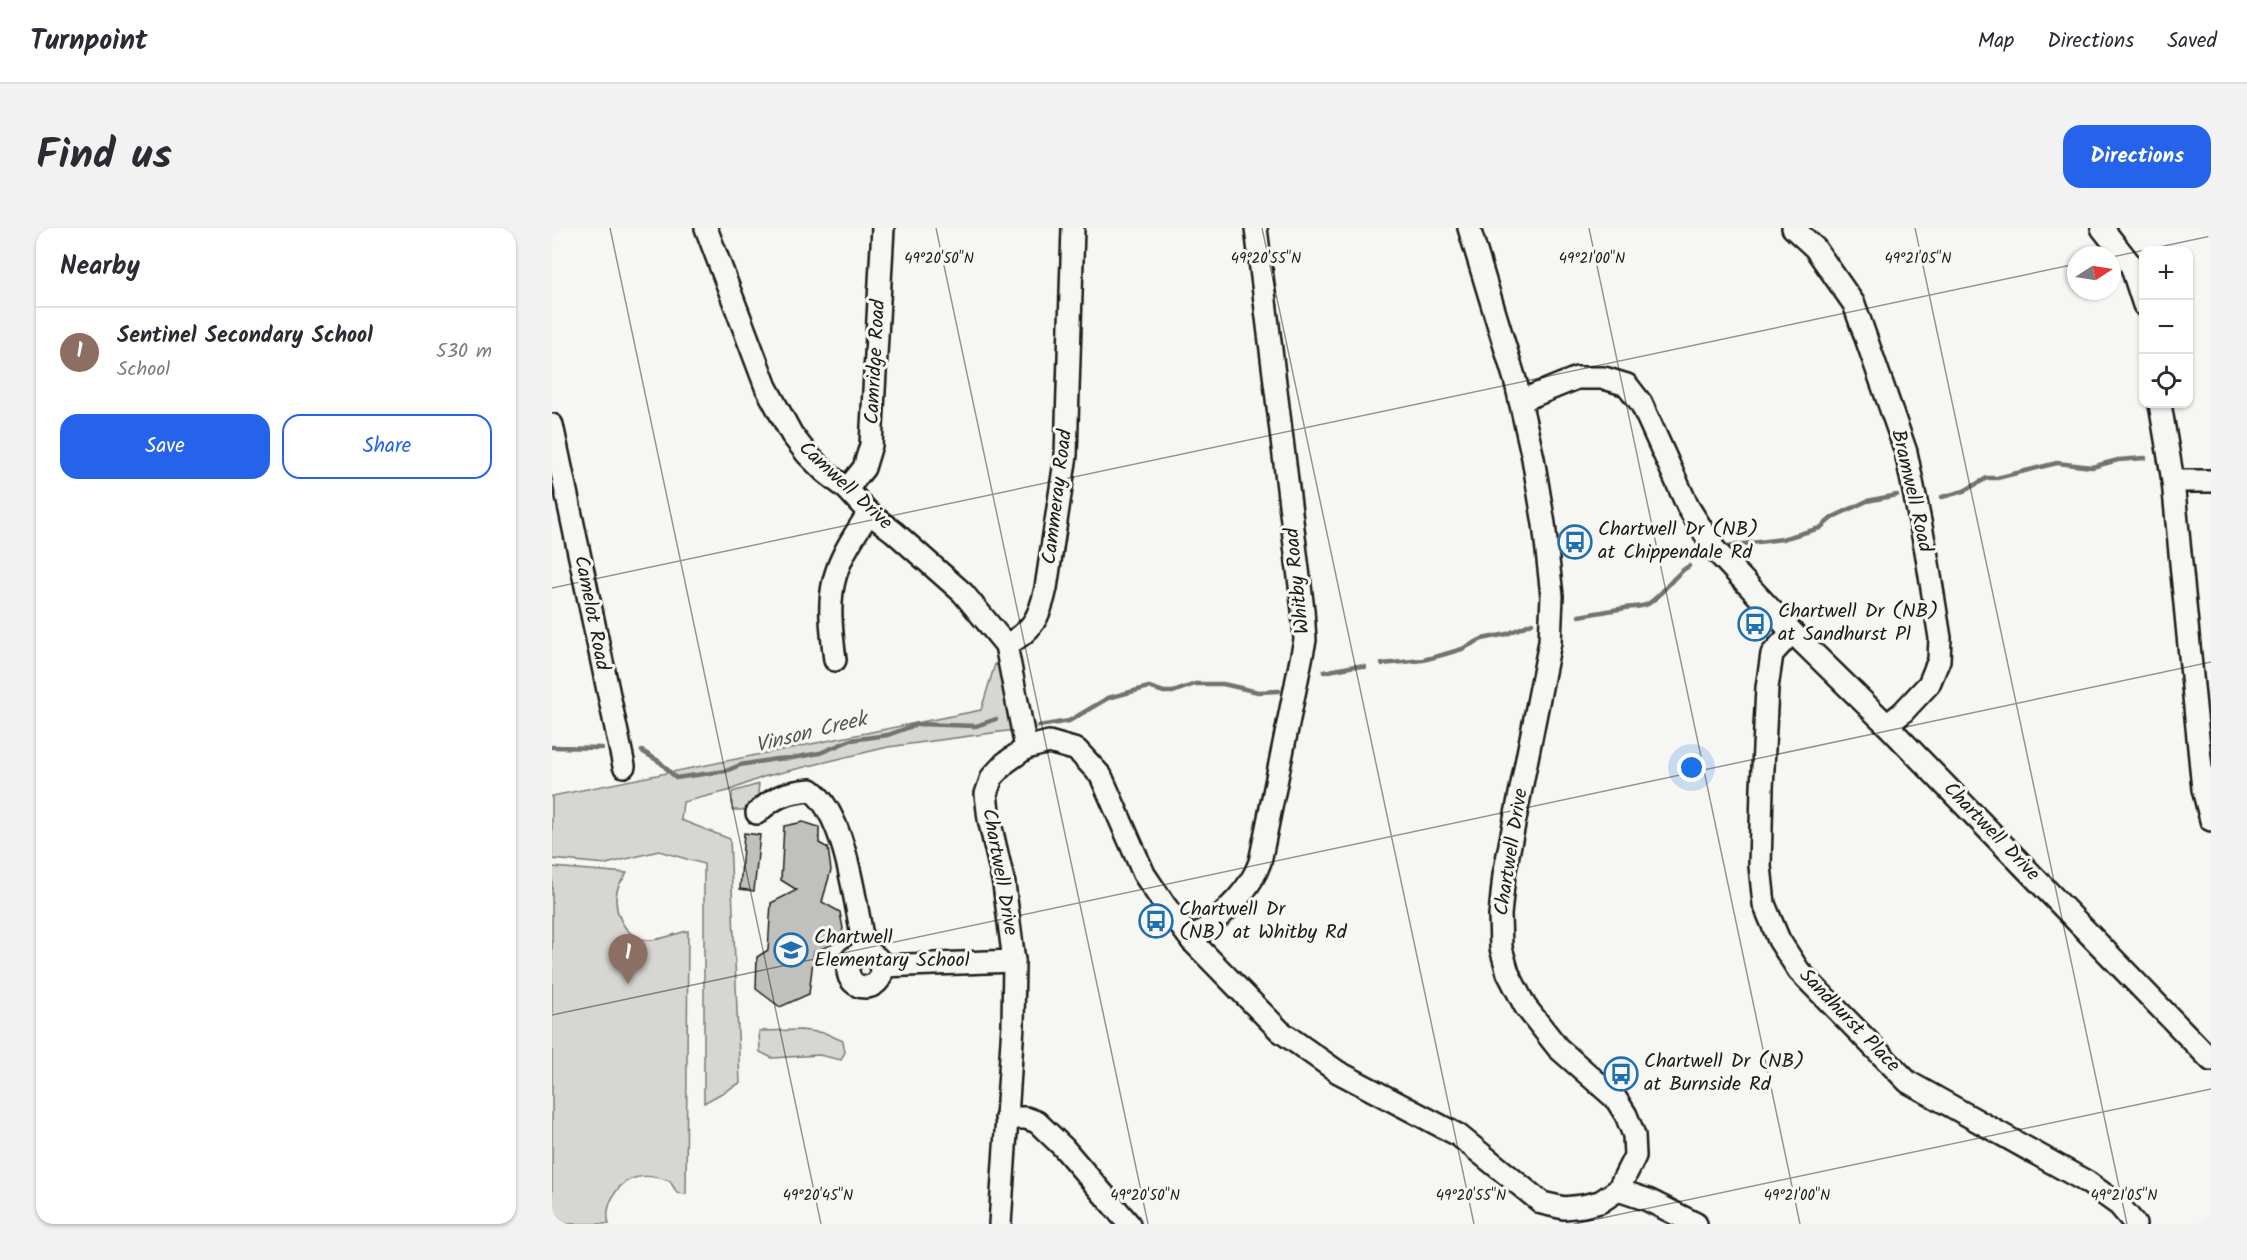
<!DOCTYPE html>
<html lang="en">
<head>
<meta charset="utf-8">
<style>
	:root { --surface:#fff; --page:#f2f2f3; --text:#2b2b33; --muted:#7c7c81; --line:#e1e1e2; --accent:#2563eb }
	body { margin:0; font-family:Kalam,sans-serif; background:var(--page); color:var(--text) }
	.controls { position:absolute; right:18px; top:18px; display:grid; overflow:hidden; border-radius:12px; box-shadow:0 2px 4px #0004 }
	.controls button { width:54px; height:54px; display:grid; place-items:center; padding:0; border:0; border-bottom:2px solid var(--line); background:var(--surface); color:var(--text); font:30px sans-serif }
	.compass { position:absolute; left:1515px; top:18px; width:54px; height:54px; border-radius:50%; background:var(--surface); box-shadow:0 2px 4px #0004; rotate:78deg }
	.you { position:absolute; left:1140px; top:540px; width:21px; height:21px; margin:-15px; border:4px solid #fff; border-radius:50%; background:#1a73e8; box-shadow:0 0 0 9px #1a73e833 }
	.badge { display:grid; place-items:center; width:39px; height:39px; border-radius:50%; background:var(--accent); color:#fff; font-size:20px; font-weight:700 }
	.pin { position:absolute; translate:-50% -50px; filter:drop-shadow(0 2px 3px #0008) }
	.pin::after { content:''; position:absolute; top:32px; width:21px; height:18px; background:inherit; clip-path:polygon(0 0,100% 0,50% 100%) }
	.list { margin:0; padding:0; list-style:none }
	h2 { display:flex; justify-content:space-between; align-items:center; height:78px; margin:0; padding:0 24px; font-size:26px }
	h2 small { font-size:20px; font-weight:400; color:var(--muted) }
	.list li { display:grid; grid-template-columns:39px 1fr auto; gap:18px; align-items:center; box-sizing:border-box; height:90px; padding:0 24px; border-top:2px solid var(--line) }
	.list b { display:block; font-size:22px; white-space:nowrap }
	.list p { margin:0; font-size:20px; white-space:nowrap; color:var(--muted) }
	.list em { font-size:20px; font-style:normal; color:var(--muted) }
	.actions { display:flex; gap:12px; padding:18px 24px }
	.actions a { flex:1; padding:14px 0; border:2px solid var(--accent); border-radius:18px; text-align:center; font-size:21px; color:var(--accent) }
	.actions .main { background:var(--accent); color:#fff }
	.icon { flex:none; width:33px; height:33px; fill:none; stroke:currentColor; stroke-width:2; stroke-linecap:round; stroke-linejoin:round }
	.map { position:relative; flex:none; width:1659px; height:996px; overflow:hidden; border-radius:18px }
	header { display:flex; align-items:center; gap:36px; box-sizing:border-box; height:84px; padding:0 30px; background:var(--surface); border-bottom:2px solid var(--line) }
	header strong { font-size:28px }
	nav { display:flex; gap:33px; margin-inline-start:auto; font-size:21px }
	.intro { display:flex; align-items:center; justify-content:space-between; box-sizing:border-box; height:144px; padding:0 36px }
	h1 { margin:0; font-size:42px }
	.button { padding:15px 27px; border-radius:18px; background:var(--accent); color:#fff; font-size:21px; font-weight:700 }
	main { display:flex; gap:36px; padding:0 36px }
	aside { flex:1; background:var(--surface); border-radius:18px; box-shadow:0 2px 4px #0004 }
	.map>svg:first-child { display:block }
</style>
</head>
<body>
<header>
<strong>Turnpoint</strong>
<nav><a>Map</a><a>Directions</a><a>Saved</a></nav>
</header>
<div class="intro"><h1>Find us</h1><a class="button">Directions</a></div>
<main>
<aside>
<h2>Nearby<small></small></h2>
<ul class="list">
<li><span class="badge" style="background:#8d6e63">1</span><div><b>Sentinel Secondary School</b><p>School</p></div><em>530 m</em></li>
</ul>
<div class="actions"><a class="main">Save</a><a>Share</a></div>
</aside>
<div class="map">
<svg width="1659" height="996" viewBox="0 0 1659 996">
	<rect width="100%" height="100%" fill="#f6f6f2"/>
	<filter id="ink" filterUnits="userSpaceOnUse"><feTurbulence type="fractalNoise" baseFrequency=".0167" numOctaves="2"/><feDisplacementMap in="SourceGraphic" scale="12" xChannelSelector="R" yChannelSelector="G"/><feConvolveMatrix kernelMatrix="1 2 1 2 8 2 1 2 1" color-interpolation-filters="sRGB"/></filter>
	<g filter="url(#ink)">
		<g fill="#d6d6d2" stroke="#797977" stroke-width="1.5">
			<path d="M443 436 451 443 462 502 336 519 211 549 176 563 131 574 129 592 178 611 188 855 152 875V636L107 623 54 636 0 631V568L429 482Z"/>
			<path d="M207 556 204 582H180V564Z"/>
			<path d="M0 639 75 645C73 649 69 653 67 657 58 677 70 709 95 712 108 713 123 705 136 703L134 966 125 965 118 953C106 949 91 946 79 951 63 958 52 980 57 996H0Z"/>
			<path d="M249 802 273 805 291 813 293 824 289 832 267 827 220 830 208 824 207 803Z"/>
		</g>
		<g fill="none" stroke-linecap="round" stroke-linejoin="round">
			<g stroke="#727271" stroke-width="4.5">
				<path d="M1390 269 1412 263 1435 250H1445L1505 235 1540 239 1566 232 1593 230"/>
				<path d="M1176 318 1230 311 1268 300 1281 289 1315 273 1345 267"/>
				<path d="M1027 388C1042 385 1057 383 1073 380 1081 378 1088 380 1096 376 1112 366 1121 347 1137 338"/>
				<path d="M830 436 871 432 890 427 910 421 930 411 955 406 980 395"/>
				<path d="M772 444 803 438 813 439"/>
				<path d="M487 498 517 493 556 470 597 459 612 464H621L643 456H671L706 464 727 463"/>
				<path d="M0 519 50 520"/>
				<path d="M90 523 108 534 124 550 130 549 174 543 188 537 224 531 240 530 268 525 299 512 336 507 366 496 424 498 444 491"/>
			</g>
		</g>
		<g fill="#c0c0bd" stroke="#1c1c1c" stroke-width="1.5">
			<path d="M251 594 267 599V615L276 620 279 642 270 674 288 684 291 701 286 714 262 724 257 766 228 779 204 761 205 729 216 722 219 675 245 662 229 652 232 598Z"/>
			<path d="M192 605 208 607 202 663 188 661Z"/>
		</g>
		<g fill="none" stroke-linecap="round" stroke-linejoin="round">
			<defs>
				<g id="minor">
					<path d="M154 0 214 159 240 207 255 226 273 244 295 261 317 285 342 304 411 365 454 417"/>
					<path d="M1241 0 1263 20 1302 76 1354 224 1374 323 1388 410 1387 432 1377 456 1350 485 1335 497"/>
					<path d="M1550 0 1579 37 1592 77"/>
					<path d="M968 173 1025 150H1052L1075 157 1089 175 1136 279 1163 322 1240 404 1335 497 1659 832"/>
					<path d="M1608 176 1621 253 1651 561 1659 592"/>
					<path d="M0 197 72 538"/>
					<path d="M1621 253H1659"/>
					<path d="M295 261 312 240 319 217 331 0"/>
					<path d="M1240 404 1220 426 1215 460 1210 560 1208 638 1212 676 1227 712 1247 743 1356 854 1535 954 1567 977 1583 996"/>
					<path d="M454 417C481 403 488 388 494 360L514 227 521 0"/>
					<path d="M454 417 474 520"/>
					<path d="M283 432C274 362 277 344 317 285"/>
					<path d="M205 585C223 568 235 564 259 562 295 588 304 682 313 724"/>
					<path d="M640 713C666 689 696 668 708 634L753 412 751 382 704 0"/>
					<circle cx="313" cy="742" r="17"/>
					<path d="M329 738 462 733"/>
					<path d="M454 890H474L485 894 511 919 577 996"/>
					<path d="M1066 962 1096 972 1144 996"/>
					<path d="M448 996 461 797 462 733 452 656 437 591 434 566 440 549 453 535 474 520 497 514 525 522 549 548 592 646 612 676 640 713 728 803 786 844 906 907 990 975 1012 980 1031 978 1048 974 1066 962 1083 928 1082 907 1074 887 1064 871 1006 820 973 778 956 745 949 720 948 687 952 647 998 414 1000 368 992 296 981 230 964 155 917 0"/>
				</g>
			</defs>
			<use href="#minor" stroke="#1c1c1c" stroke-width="26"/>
			<use href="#minor" stroke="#f6f6f2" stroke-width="21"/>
		</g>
	</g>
	<path fill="none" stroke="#1c1c1c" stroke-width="1.5" stroke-opacity="0.45" d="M58 0 269 996M384 0 596 996M710 0 922 996M1037 0 1248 996M1363 0 1575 996M1560 29 1659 8M0 360 1524 36M0 787 1659 434M1022 996 1659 861"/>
	<defs>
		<symbol id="bus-ring" viewBox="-11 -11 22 22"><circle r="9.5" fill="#f6f6f2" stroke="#1f6fb2" stroke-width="1.5"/><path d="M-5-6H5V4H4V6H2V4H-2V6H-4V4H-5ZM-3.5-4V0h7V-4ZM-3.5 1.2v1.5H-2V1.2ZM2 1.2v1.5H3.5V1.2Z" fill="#1f6fb2"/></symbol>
		<symbol id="school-ring" viewBox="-11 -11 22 22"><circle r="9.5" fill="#f6f6f2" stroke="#1f6fb2" stroke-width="1.5"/><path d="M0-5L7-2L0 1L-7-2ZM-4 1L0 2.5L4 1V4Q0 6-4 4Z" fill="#1f6fb2"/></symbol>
	</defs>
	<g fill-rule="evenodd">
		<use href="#bus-ring" x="1004" y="295" width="38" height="38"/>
		<use href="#bus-ring" x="1184" y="377" width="38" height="38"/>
		<use href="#bus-ring" x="585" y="674" width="38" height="38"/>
		<use href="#school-ring" x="220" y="703" width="38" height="38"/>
		<use href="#bus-ring" x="1050" y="827" width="38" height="38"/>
	</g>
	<g text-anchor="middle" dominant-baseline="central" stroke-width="6" stroke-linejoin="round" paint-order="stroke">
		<g font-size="20" fill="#1c1c1c" stroke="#f6f6f2">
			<text transform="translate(324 134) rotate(-87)">Camridge Road</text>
			<text transform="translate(293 258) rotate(43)">Camwell Drive</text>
			<text transform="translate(1359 263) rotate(77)">Bramwell Road</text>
			<text transform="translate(506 269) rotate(-83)">Cammeray Road</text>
			<text transform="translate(746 353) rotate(-96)">Whitby Road</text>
			<text transform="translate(39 385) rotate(79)">Camelot Road</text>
			<text transform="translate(1439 604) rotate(46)">Chartwell Drive</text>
			<text transform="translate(960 624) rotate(-81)">Chartwell Drive</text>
			<text transform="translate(447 644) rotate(80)">Chartwell Drive</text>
			<text transform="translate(1297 793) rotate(46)">Sandhurst Place</text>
		</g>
		<g font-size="20" fill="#1c1c1c" stroke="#f6f6f2" text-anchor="start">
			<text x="1046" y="302">Chartwell Dr (NB)<tspan x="1046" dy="23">at Chippendale Rd</tspan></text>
			<text x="1226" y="384">Chartwell Dr (NB)<tspan x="1226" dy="23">at Sandhurst Pl</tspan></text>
			<text x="627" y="682">Chartwell Dr<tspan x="627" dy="23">(NB) at Whitby Rd</tspan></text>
			<text x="262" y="710">Chartwell<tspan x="262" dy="23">Elementary School</tspan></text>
			<text x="1092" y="834">Chartwell Dr (NB)<tspan x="1092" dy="23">at Burnside Rd</tspan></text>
		</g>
		<g font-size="21" font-style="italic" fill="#565654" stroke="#f6f6f2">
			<text transform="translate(259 505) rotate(-14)">Vinson Creek</text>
		</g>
	</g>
	<g font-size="15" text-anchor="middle" fill="#1c1c1c" stroke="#f6f6f2" stroke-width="6" stroke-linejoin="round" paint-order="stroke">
		<text x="387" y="35">49°20'50"N</text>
		<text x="714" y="35">49°20'55"N</text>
		<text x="1040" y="35">49°21'00"N</text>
		<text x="1366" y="35">49°21'05"N</text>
		<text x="266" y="972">49°20'45"N</text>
		<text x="593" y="972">49°20'50"N</text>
		<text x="919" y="972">49°20'55"N</text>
		<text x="1245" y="972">49°21'00"N</text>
		<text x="1572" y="972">49°21'05"N</text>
	</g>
</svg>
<div class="controls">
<button>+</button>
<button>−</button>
<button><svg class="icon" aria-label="locate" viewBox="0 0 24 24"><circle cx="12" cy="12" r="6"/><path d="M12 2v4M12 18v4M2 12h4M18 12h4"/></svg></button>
</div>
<svg class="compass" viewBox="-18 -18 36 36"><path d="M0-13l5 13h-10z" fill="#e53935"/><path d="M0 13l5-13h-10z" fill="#7c7c81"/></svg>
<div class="you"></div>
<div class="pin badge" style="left:76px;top:756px;background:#8d6e63">1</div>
</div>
</main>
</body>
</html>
